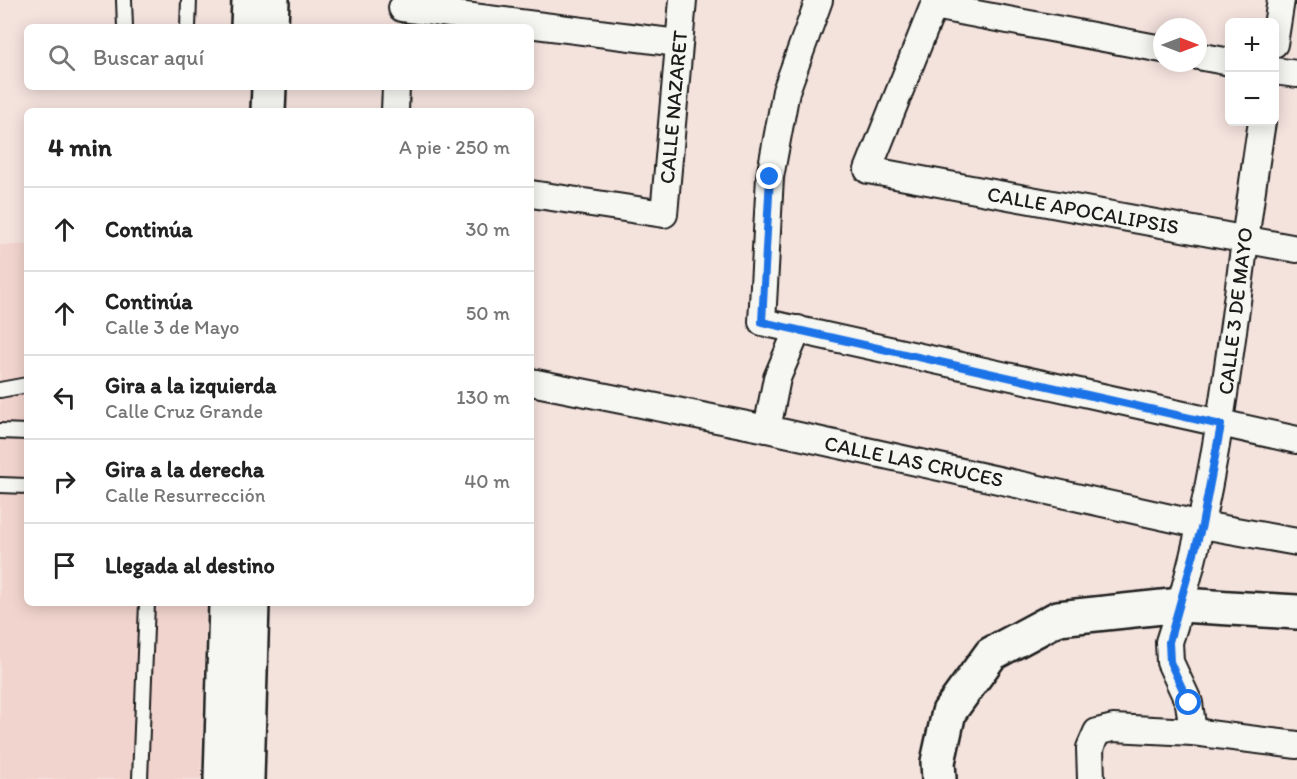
<!DOCTYPE html>
<html lang="es">
<head>
<meta charset="utf-8">
<style>
	:root { --surface:#fff; --page:#f6f6f6; --text:#222; --muted:#767676; --line:#e0e0e0 }
	body { margin:0; font-family:Itim,sans-serif; background:var(--page); color:var(--text) }
	.controls { position:absolute; right:18px; top:18px; display:grid; overflow:hidden; border-radius:9px; box-shadow:0 3px 15px #0003 }
	.controls button { width:54px; height:54px; display:grid; place-items:center; padding:0; border:0; border-bottom:2px solid var(--line); background:var(--surface); color:var(--text); font:30px sans-serif }
	.compass { position:absolute; left:1153px; top:18px; width:54px; height:54px; border-radius:50%; background:var(--surface); box-shadow:0 3px 15px #0003; rotate:90deg }
	.stop { position:absolute; width:18px; height:18px; margin:-14px; border:4px solid #1a73e8; border-radius:50%; background:#fff }
	.stop.end { background:#1a73e8; border-color:#fff; box-shadow:0 2px 6px #0008 }
	.list { margin:0; padding:0; list-style:none }
	h2 { display:flex; justify-content:space-between; align-items:center; height:78px; margin:0; padding:0 24px; font-size:26px }
	h2 small { font-size:20px; font-weight:400; color:var(--muted) }
	.list li { display:grid; grid-template-columns:39px 1fr auto; gap:18px; align-items:center; box-sizing:border-box; height:84px; padding:0 24px; border-top:2px solid var(--line) }
	.list b { display:block; font-size:22px; white-space:nowrap }
	.list p { margin:0; font-size:20px; white-space:nowrap; color:var(--muted) }
	.list em { font-size:20px; font-style:normal; color:var(--muted) }
	.icon { flex:none; width:33px; height:33px; fill:none; stroke:currentColor; stroke-width:2; stroke-linecap:round; stroke-linejoin:round }
	.map { position:relative; flex:none; width:1297px; height:779px; overflow:hidden }
	.search { position:absolute; background:var(--surface); box-shadow:0 3px 15px #0003; left:24px; top:24px; width:510px; height:66px; display:flex; align-items:center; gap:15px; box-sizing:border-box; padding:0 21px; border-radius:9px; color:var(--muted); font-size:22px }
	.panel { position:absolute; background:var(--surface); box-shadow:0 3px 15px #0003; left:24px; top:108px; width:510px; height:498px; border-radius:9px }
	.map>svg:first-child { display:block }
</style>
</head>
<body>
<div class="map">
<svg width="1297" height="779" viewBox="0 0 1297 779">
	<rect width="100%" height="100%" fill="#f4e2dd"/>
	<filter id="ink" filterUnits="userSpaceOnUse"><feTurbulence type="fractalNoise" baseFrequency=".0167" numOctaves="2"/><feDisplacementMap in="SourceGraphic" scale="12" xChannelSelector="R" yChannelSelector="G"/><feConvolveMatrix kernelMatrix="1 2 1 2 8 2 1 2 1" color-interpolation-filters="sRGB"/></filter>
	<g filter="url(#ink)">
		<path fill="#f2d4ce" d="M0 245H27V603H206L201 779H0Z"/>
		<g fill="none" stroke-linecap="round" stroke-linejoin="round">
			<defs>
				<g id="service">
					<path d="M124 0 125 27"/>
					<path d="M188 27 189 0"/>
					<path d="M0 390 27 385"/>
					<path d="M0 431 27 432"/>
					<path d="M0 485 27 486"/>
					<path d="M140 779 147 603"/>
				</g>
				<g id="minor">
					<path d="M819 0 786 91 770 177 762 322 1297 440"/>
					<path d="M936 0 868 170 1297 249"/>
					<path d="M934 6 1162 49"/>
					<path d="M402 8 678 43"/>
					<path d="M1274 44 1281 0"/>
					<path d="M1198 56 1230 62"/>
					<path d="M1274 71 1297 74"/>
					<path d="M395 111 396 87"/>
					<path d="M531 194 664 214 683 0"/>
					<path d="M531 382 767 429 1202 525 1297 542"/>
					<path d="M767 429 777 378 798 329"/>
					<path d="M1193 732 1189 703 1170 662 1169 642C1224 474 1234 296 1262 122"/>
					<path d="M1091 779 1090 748 1097 732 1113 728 1193 732 1297 745"/>
				</g>
				<path id="tertiary" d="M939 779 938 762 949 712 991 654 1058 618 1181 605 1297 612"/>
				<g id="secondary">
					<path d="M248 27 249 0"/>
					<path d="M271 27 272 0"/>
					<path d="M268 111 269 87"/>
					<path d="M221 779 226 603"/>
					<path d="M247 779 252 603"/>
				</g>
			</defs>
			<use href="#service" stroke="#1c1c1c" stroke-width="18"/>
			<use href="#minor" stroke="#1c1c1c" stroke-width="30"/>
			<use href="#tertiary" stroke="#1c1c1c" stroke-width="38"/>
			<use href="#secondary" stroke="#1c1c1c" stroke-width="38"/>
			<use href="#service" stroke="#f6f6f2" stroke-width="14"/>
			<use href="#minor" stroke="#f6f6f2" stroke-width="26"/>
			<use href="#tertiary" stroke="#f6f6f2" stroke-width="33"/>
			<use href="#secondary" stroke="#f6f6f2" stroke-width="33"/>
		</g>
	</g>
	<g fill="none" stroke-linecap="round" stroke-linejoin="round" filter="url(#ink)">
		<path stroke="#1a73e8" stroke-width="8" d="M770 177 762 322 1221 425 1202 525 1169 642 1170 662 1189 703"/>
	</g>
	<g text-anchor="middle" dominant-baseline="central" stroke-width="4.5" stroke-linejoin="round" paint-order="stroke">
		<g font-size="21" fill="#1c1c1c" stroke="#f6f6f2">
			<text transform="translate(673 107) rotate(-85)">CALLE NAZARET</text>
			<text transform="translate(1083 210) rotate(10)">CALLE APOCALIPSIS</text>
			<text transform="translate(1235 311) rotate(-83)">CALLE 3 DE MAYO</text>
			<text transform="translate(914 461) rotate(12)">CALLE LAS CRUCES</text>
		</g>
	</g>
</svg>
<div class="controls">
<button>+</button>
<button>−</button>
</div>
<svg class="compass" viewBox="-18 -18 36 36"><path d="M0-13l5 13h-10z" fill="#e53935"/><path d="M0 13l5-13h-10z" fill="#767676"/></svg>
<div class="stop" style="left:1189px;top:703px"></div>
<div class="stop end" style="left:770px;top:177px"></div>
<div class="search"><svg class="icon" aria-label="search" viewBox="0 0 24 24"><circle cx="10" cy="10" r="6"/><path d="M15 15l6 6"/></svg>Buscar aquí</div>
<section class="panel">
<h2>4 min<small>A pie · 250 m</small></h2>
<ul class="list">
<li><svg class="icon" aria-label="ahead" viewBox="0 0 24 24"><path d="M12 20V5M6 11l6-6 6 6"/></svg><div><b>Continúa</b></div><em>30 m</em></li>
<li><svg class="icon" aria-label="ahead" viewBox="0 0 24 24"><path d="M12 20V5M6 11l6-6 6 6"/></svg><div><b>Continúa</b><p>Calle 3 de Mayo</p></div><em>50 m</em></li>
<li><svg class="icon" aria-label="left" viewBox="0 0 24 24"><path d="M17 20v-9H6M10 6l-5 5 5 5"/></svg><div><b>Gira a la izquierda</b><p>Calle Cruz Grande</p></div><em>130 m</em></li>
<li><svg class="icon" aria-label="right" viewBox="0 0 24 24"><path d="M7 20v-9h11M14 6l5 5-5 5"/></svg><div><b>Gira a la derecha</b><p>Calle Resurrección</p></div><em>40 m</em></li>
<li><svg class="icon" aria-label="arrive" viewBox="0 0 24 24"><path d="M6 21V4h12l-3 4 3 4H6"/></svg><div><b>Llegada al destino</b></div></li>
</ul>
</section>
</div>
</body>
</html>
